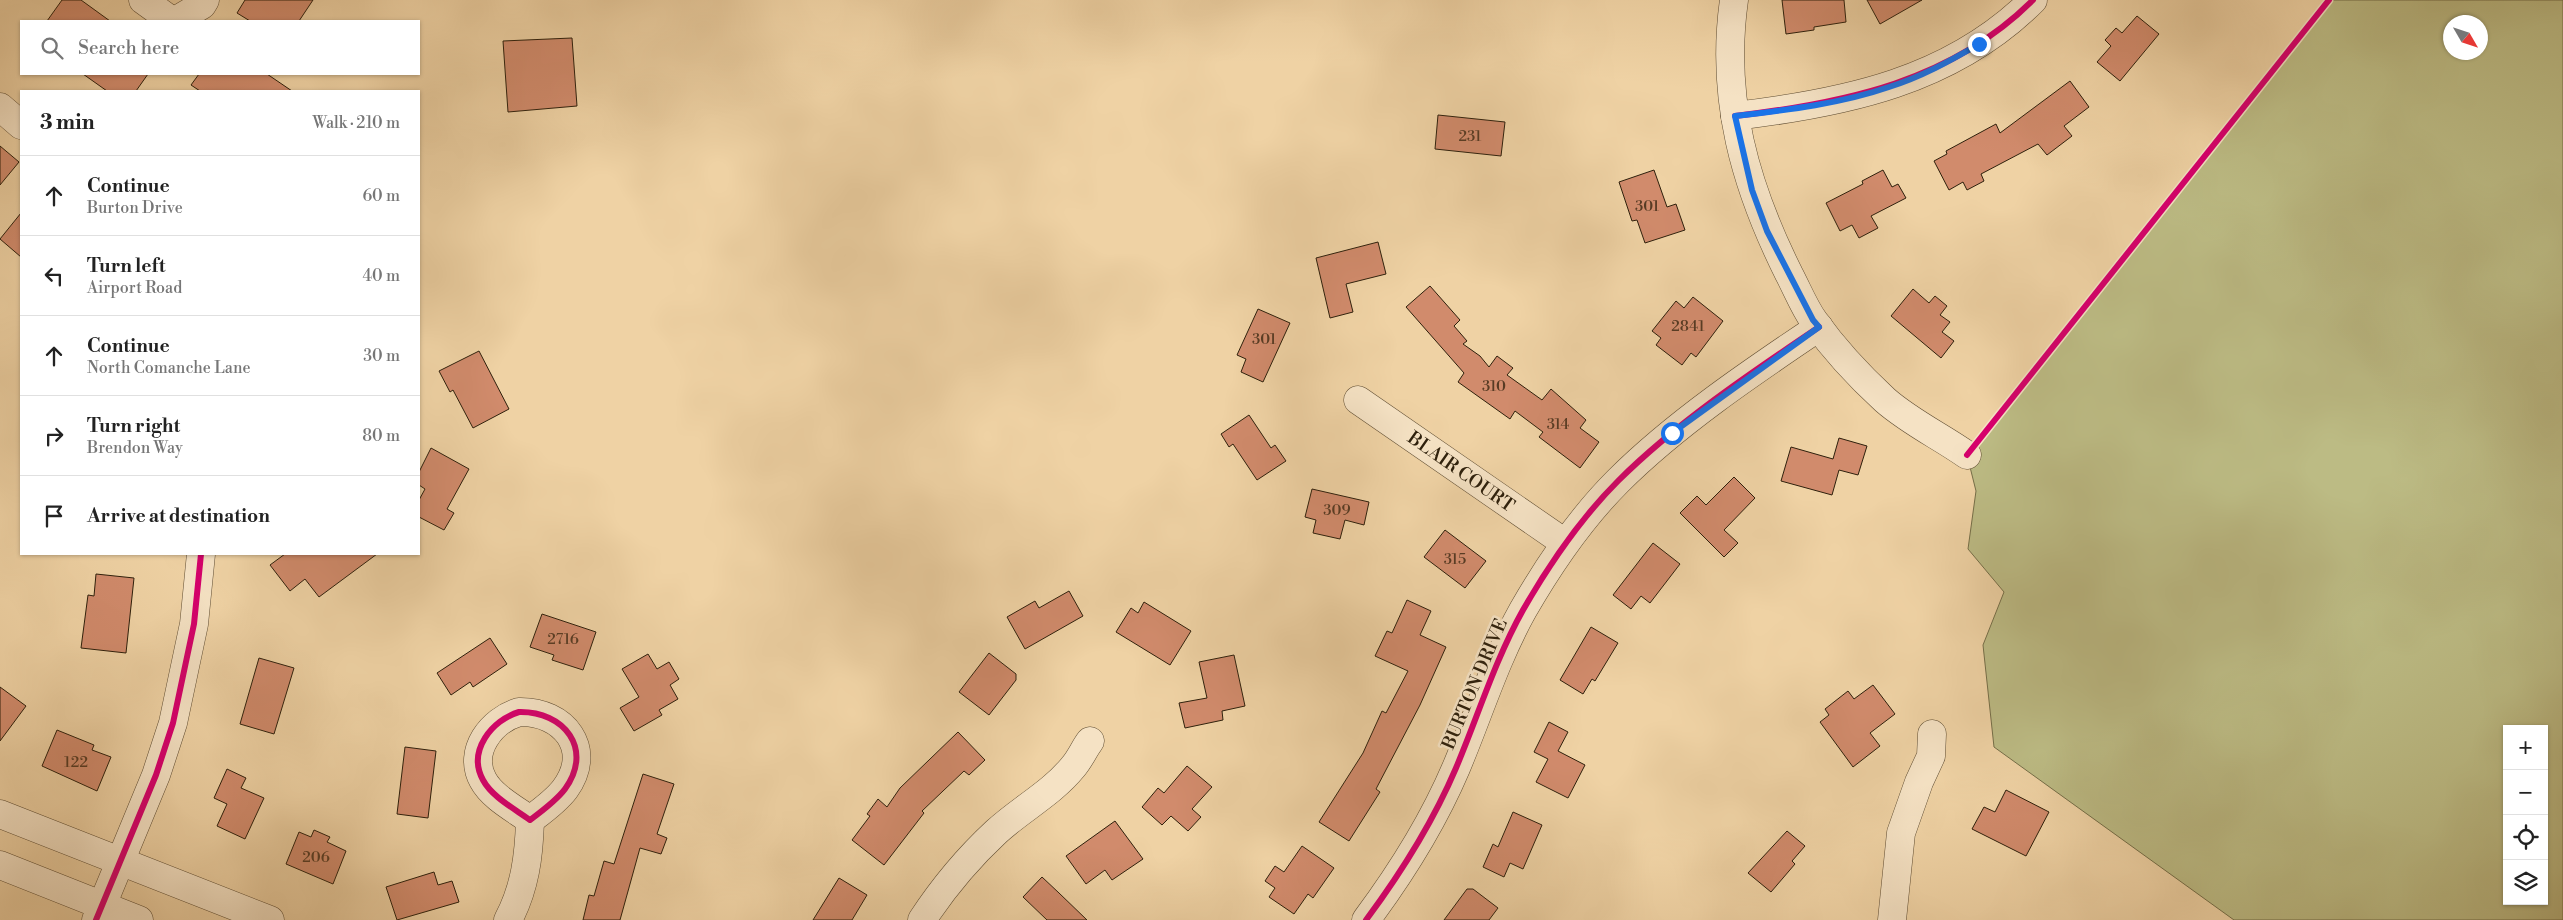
<!DOCTYPE html>
<html lang="en">
<head>
<meta charset="utf-8">
<style>
	:root { --surface:#fff; --page:#f2f2f2; --text:#222; --muted:#767676; --line:#e0e0e0 }
	body { margin:0; font-family:"Libre Bodoni",serif; background:var(--page); color:var(--text) }
	.controls { position:absolute; right:15px; bottom:15px; display:grid; overflow:hidden; border-radius:0px; box-shadow:0 1px 4px #0004 }
	.controls button { width:45px; height:45px; display:grid; place-items:center; padding:0; border:0; border-bottom:1px solid var(--line); background:var(--surface); color:var(--text); font:25px sans-serif }
	.compass { position:absolute; left:2443px; top:15px; width:45px; height:45px; border-radius:50%; background:var(--surface); box-shadow:0 1px 4px #0004; rotate:129deg }
	.stop { position:absolute; width:15px; height:15px; margin:-11px; border:4px solid #1a73e8; border-radius:50%; background:#fff }
	.stop.end { background:#1a73e8; border-color:#fff; box-shadow:0 1px 5px #0008 }
	.list { margin:0; padding:0; list-style:none }
	h2 { display:flex; justify-content:space-between; align-items:center; height:65px; margin:0; padding:0 20px; font-size:21px }
	h2 small { font-size:16px; font-weight:400; color:var(--muted) }
	.list li { display:grid; grid-template-columns:32px 1fr auto; gap:15px; align-items:center; box-sizing:border-box; height:80px; padding:0 20px; border-top:1px solid var(--line) }
	.list b { display:block; font-size:19px; white-space:nowrap }
	.list p { margin:0; font-size:16px; white-space:nowrap; color:var(--muted) }
	.list em { font-size:16px; font-style:normal; color:var(--muted) }
	.icon { flex:none; width:28px; height:28px; fill:none; stroke:currentColor; stroke-width:2; stroke-linecap:round; stroke-linejoin:round }
	.map { position:relative; flex:none; width:2563px; height:920px; overflow:hidden }
	.search { position:absolute; background:var(--surface); box-shadow:0 1px 4px #0004; left:20px; top:20px; width:400px; height:55px; display:flex; align-items:center; gap:12px; box-sizing:border-box; padding:0 18px; border-radius:0px; color:var(--muted); font-size:19px }
	.panel { position:absolute; background:var(--surface); box-shadow:0 1px 4px #0004; left:20px; top:90px; width:400px; height:465px; border-radius:0px }
	.map>svg:first-child { display:block }
</style>
</head>
<body>
<div class="map">
<svg width="2563" height="920" viewBox="0 0 2563 920">
	<rect width="100%" height="100%" fill="#efd2a4"/>
	<filter id="stains"><feTurbulence type="fractalNoise" baseFrequency=".004" numOctaves="4"/><feColorMatrix values="0 0 0 0 .2 0 0 0 0 .09 0 0 0 0 .02 0 0 0 .5 -.17"/></filter>
	<radialGradient id="worn" r=".72"><stop offset=".6" stop-color="#630" stop-opacity="0"/><stop offset="1" stop-color="#630" stop-opacity=".3"/></radialGradient>
	<path fill="#bcbb84" stroke="#756e48" fill-rule="evenodd" d="M2329 0H2563V920H2234L1994 747 1983 645 2004 592 1968 549 1976 491 1967 455ZM2450 22H2480V52H2450ZM2507 729H2544V901H2507Z"/>
	<g fill="#d18b6c" stroke="#2e200c">
		<path d="M62 0H81L110 21H47Z"/>
		<path d="M245 0H313L299 21H250L237 13Z"/>
		<path d="M1782 0H1844L1846 22 1814 27V30L1786 34Z"/>
		<path d="M1867 0H1922L1880 24Z"/>
		<path d="M2137 16 2159 34 2120 81 2097 62 2111 46 2105 40 2116 28 2122 33Z"/>
		<path d="M572 38 577 106 508 112 503 41Z"/>
		<path d="M83 74H148L136 91H107Z"/>
		<path d="M199 74H267L292 91H200L191 85Z"/>
		<path d="M2070 81 2089 107 2064 126 2072 136 2047 155 2038 144 1981 174 1984 181 1967 190 1963 182 1949 190 1934 161 1947 154 1946 151 1996 124 2000 133Z"/>
		<path d="M1438 115 1505 122 1501 156 1435 149Z"/>
		<path d="M0 146 19 162 0 185Z"/>
		<path d="M1654 170 1667 207 1676 204 1685 230 1645 243 1637 220 1632 221 1619 182Z"/>
		<path d="M1883 170 1892 187 1898 184 1906 198 1871 216 1878 228 1859 238 1852 225 1840 231 1826 203 1863 184 1862 181Z"/>
		<path d="M21 213V257L0 239Z"/>
		<path d="M1378 242 1386 274 1346 284 1353 312 1330 318 1316 258Z"/>
		<path d="M1430 286 1460 320 1454 326 1467 341 1463 344 1480 356 1489 367 1497 356 1513 368 1507 375 1542 400 1551 389 1586 420 1580 428 1599 442 1580 468 1539 437 1543 432 1515 411 1510 419 1458 382 1464 373 1406 307Z"/>
		<path d="M1913 289 1929 303 1935 296 1947 306 1940 315 1950 322 1942 332 1954 341 1941 358 1891 316Z"/>
		<path d="M1693 297 1723 321 1696 357 1691 353 1682 365 1656 345 1661 338 1652 331 1676 301 1684 308Z"/>
		<path d="M1258 309 1290 323 1263 382 1241 372 1246 359 1237 355Z"/>
		<path d="M479 351 509 409 473 428 453 390 450 392 439 371Z"/>
		<path d="M1249 415 1271 448 1275 445 1286 461 1257 480 1233 444 1229 447 1221 434Z"/>
		<path d="M1839 438 1867 446 1858 475 1839 470 1832 495 1781 481 1791 447 1833 459Z"/>
		<path d="M431 448 469 469 447 509 454 513 444 530 419 517V500L425 489 419 485V472Z"/>
		<path d="M1734 477 1755 498 1724 530 1738 543 1724 557 1680 513 1697 496 1706 505Z"/>
		<path d="M1312 489 1369 502 1364 525 1345 520 1340 539 1313 533 1316 520 1305 517Z"/>
		<path d="M1445 530 1486 561 1465 588 1424 557Z"/>
		<path d="M1653 543 1680 564 1650 603 1641 596 1631 609 1613 595Z"/>
		<path d="M285 554H377L319 597 305 579 290 591 270 565Z"/>
		<path d="M96 574 134 578 126 653 81 648 88 595 94 596Z"/>
		<path d="M1069 591 1083 616 1025 649 1007 617 1035 601 1039 608Z"/>
		<path d="M1407 600 1431 611 1420 635 1446 647 1420 705 1376 789 1380 792 1349 841 1319 822 1363 753 1382 711 1386 713 1408 671 1375 656 1387 631 1392 633Z"/>
		<path d="M1144 602 1191 631 1170 665 1116 632 1131 608 1138 613Z"/>
		<path d="M542 614 596 632 583 670 552 660 554 655 530 647Z"/>
		<path d="M1591 627 1618 643 1595 681 1592 679 1583 694 1560 680Z"/>
		<path d="M490 638 507 664 473 687 470 682 451 695 437 673Z"/>
		<path d="M989 653 1016 674V680L989 715 959 692Z"/>
		<path d="M648 654 657 669 669 662 679 679 670 685 678 699 659 710 662 715 634 731 620 708 639 697 622 669Z"/>
		<path d="M1234 655 1245 706 1222 711 1223 720 1185 728 1179 703 1207 698 1199 662Z"/>
		<path d="M259 658 294 668 274 734 240 724Z"/>
		<path d="M1873 685 1895 714 1870 733 1880 746 1853 767 1820 722 1829 715 1825 709 1848 691 1854 699Z"/>
		<path d="M0 687 26 706 0 741Z"/>
		<path d="M1549 722 1568 732 1558 751 1585 765 1568 798 1536 782 1548 759 1534 752Z"/>
		<path d="M57 730 94 745 92 750 111 757 97 791 42 766Z"/>
		<path d="M958 732 985 760 969 775 964 771 922 811 924 813 884 865 852 840 870 816 867 814 878 799 887 807 900 788Z"/>
		<path d="M405 747 436 751 428 818 397 814Z"/>
		<path d="M1187 766 1212 787 1192 809 1201 817 1188 831 1171 816 1162 825 1142 807 1158 788 1164 793Z"/>
		<path d="M227 769 246 778 241 788 264 798 245 839 217 826 227 804 214 798Z"/>
		<path d="M643 774 674 784 657 834 667 838 661 854 640 848 620 920H583L589 895 594 896 604 861 614 864Z"/>
		<path d="M2006 790 2049 812 2026 856 1972 829 1984 807 1995 812Z"/>
		<path d="M1513 812 1542 825 1523 869 1510 863 1504 877 1483 867 1493 844 1498 847Z"/>
		<path d="M1115 821 1143 859 1112 880 1105 870 1086 884 1066 856Z"/>
		<path d="M314 830 330 837 327 842 346 851 333 884 286 864 299 832 311 837Z"/>
		<path d="M1787 831 1805 846 1792 861 1795 864 1771 892 1748 873Z"/>
		<path d="M1302 846 1334 868 1313 898 1308 894 1294 914 1269 897 1275 888 1265 881 1275 866 1284 872Z"/>
		<path d="M434 872 438 885 452 881 459 902 397 920 386 887Z"/>
		<path d="M1042 877 1059 893 1087 920H1047L1023 897Z"/>
		<path d="M839 878 867 895 852 920H813Z"/>
		<path d="M1467 889H1473L1498 908 1489 920H1444Z"/>
	</g>
	<g fill="none" stroke-linecap="round" stroke-linejoin="round">
		<defs>
			<g id="minor">
				<path d="M143 0 172 21"/>
				<path d="M1734 0C1720 99 1745 186 1789 274 1797 289 1804 307 1814 321 1834 349 1860 377 1885 400 1910 422 1940 436 1967 455"/>
				<path d="M175 21 202 5 205 0"/>
				<path d="M0 107 21 125"/>
				<path d="M1735 116C1845 103 1952 81 2033 0"/>
				<path d="M1358 400 1565 543"/>
				<path d="M519 712C564 711 594 749 565 789 556 801 542 811 530 820 515 809 492 797 483 780 467 751 492 720 519 712Z"/>
				<path d="M0 814 270 920"/>
				<path d="M0 865 139 920"/>
				<path d="M96 920 156 775 173 723 194 624 201 554"/>
				<path d="M508 920C525 888 529 856 530 820"/>
				<path d="M922 920C943 888 968 858 996 832 1021 809 1052 793 1073 767 1080 759 1084 749 1090 741"/>
				<path d="M1366 920C1401 873 1433 822 1456 768 1478 716 1495 660 1523 610 1550 563 1580 519 1618 481 1675 424 1752 372 1819 327"/>
				<path d="M1892 920 1901 833 1919 782 1931 756 1932 734"/>
			</g>
		</defs>
		<use href="#minor" stroke="#5e4c32" stroke-width="29"/>
		<use href="#minor" stroke="#f5e2c4" stroke-width="28"/>
		<defs>
			<g id="cycleway">
				<path d="M1735 116C1845 103 1952 81 2033 0"/>
				<path d="M1967 455 2329 0"/>
				<path d="M519 712C564 711 594 749 565 789 556 801 542 811 530 820 515 809 492 797 483 780 467 751 492 720 519 712Z"/>
				<path d="M96 920 156 775 173 723 194 624 201 554"/>
				<path d="M1366 920C1401 873 1433 822 1456 768 1478 716 1495 660 1523 610 1550 563 1580 519 1618 481 1675 424 1752 372 1819 327"/>
			</g>
		</defs>
		<use href="#cycleway" stroke="#f5e2c4" stroke-width="9"/>
		<use href="#cycleway" stroke="#d6006c" stroke-width="6"/>
	</g>
	<g fill="none" stroke-linecap="round" stroke-linejoin="round">
		<path stroke="#1a73e8" stroke-width="6" d="M1672 433 1819 327 1813 320 1767 231 1752 190 1735 116C1786 110 1840 104 1889 87 1921 77 1950 61 1979 44"/>
	</g>
	<g text-anchor="middle" dominant-baseline="central" stroke-width="5" stroke-linejoin="round" paint-order="stroke">
		<g font-size="15" fill="#573b24">
			<text x="1470" y="136">231</text>
			<text x="1647" y="206">301</text>
			<text x="1688" y="326">2841</text>
			<text x="1264" y="339">301</text>
			<text x="1494" y="386">310</text>
			<text x="1558" y="424">314</text>
			<text x="1337" y="510">309</text>
			<text x="1455" y="559">315</text>
			<text x="563" y="639">2716</text>
			<text x="76" y="762">122</text>
			<text x="316" y="857">206</text>
		</g>
		<g font-size="18" fill="#2e200c" stroke="#f5e2c4">
			<text transform="translate(1461 472) rotate(35)">BLAIR COURT</text>
			<text transform="translate(1475 684) rotate(-67)">BURTON DRIVE</text>
		</g>
	</g>
	<rect width="100%" height="100%" filter="url(#stains)"/>
	<rect width="100%" height="100%" fill="url(#worn)"/>
</svg>
<div class="controls">
<button>+</button>
<button>−</button>
<button><svg class="icon" aria-label="locate" viewBox="0 0 24 24"><circle cx="12" cy="12" r="6"/><path d="M12 2v4M12 18v4M2 12h4M18 12h4"/></svg></button>
<button><svg class="icon" aria-label="layers" viewBox="0 0 24 24"><path d="M12 4l9 5-9 5-9-5zM3 14l9 5 9-5"/></svg></button>
</div>
<svg class="compass" viewBox="-18 -18 36 36"><path d="M0-13l5 13h-10z" fill="#e53935"/><path d="M0 13l5-13h-10z" fill="#767676"/></svg>
<div class="stop" style="left:1672px;top:433px"></div>
<div class="stop end" style="left:1979px;top:44px"></div>
<div class="search"><svg class="icon" aria-label="search" viewBox="0 0 24 24"><circle cx="10" cy="10" r="6"/><path d="M15 15l6 6"/></svg>Search here</div>
<section class="panel">
<h2>3 min<small>Walk · 210 m</small></h2>
<ul class="list">
<li><svg class="icon" aria-label="ahead" viewBox="0 0 24 24"><path d="M12 20V5M6 11l6-6 6 6"/></svg><div><b>Continue</b><p>Burton Drive</p></div><em>60 m</em></li>
<li><svg class="icon" aria-label="left" viewBox="0 0 24 24"><path d="M17 20v-9H6M10 6l-5 5 5 5"/></svg><div><b>Turn left</b><p>Airport Road</p></div><em>40 m</em></li>
<li><svg class="icon" aria-label="ahead" viewBox="0 0 24 24"><path d="M12 20V5M6 11l6-6 6 6"/></svg><div><b>Continue</b><p>North Comanche Lane</p></div><em>30 m</em></li>
<li><svg class="icon" aria-label="right" viewBox="0 0 24 24"><path d="M7 20v-9h11M14 6l5 5-5 5"/></svg><div><b>Turn right</b><p>Brendon Way</p></div><em>80 m</em></li>
<li><svg class="icon" aria-label="arrive" viewBox="0 0 24 24"><path d="M6 21V4h12l-3 4 3 4H6"/></svg><div><b>Arrive at destination</b></div></li>
</ul>
</section>
</div>
</body>
</html>
